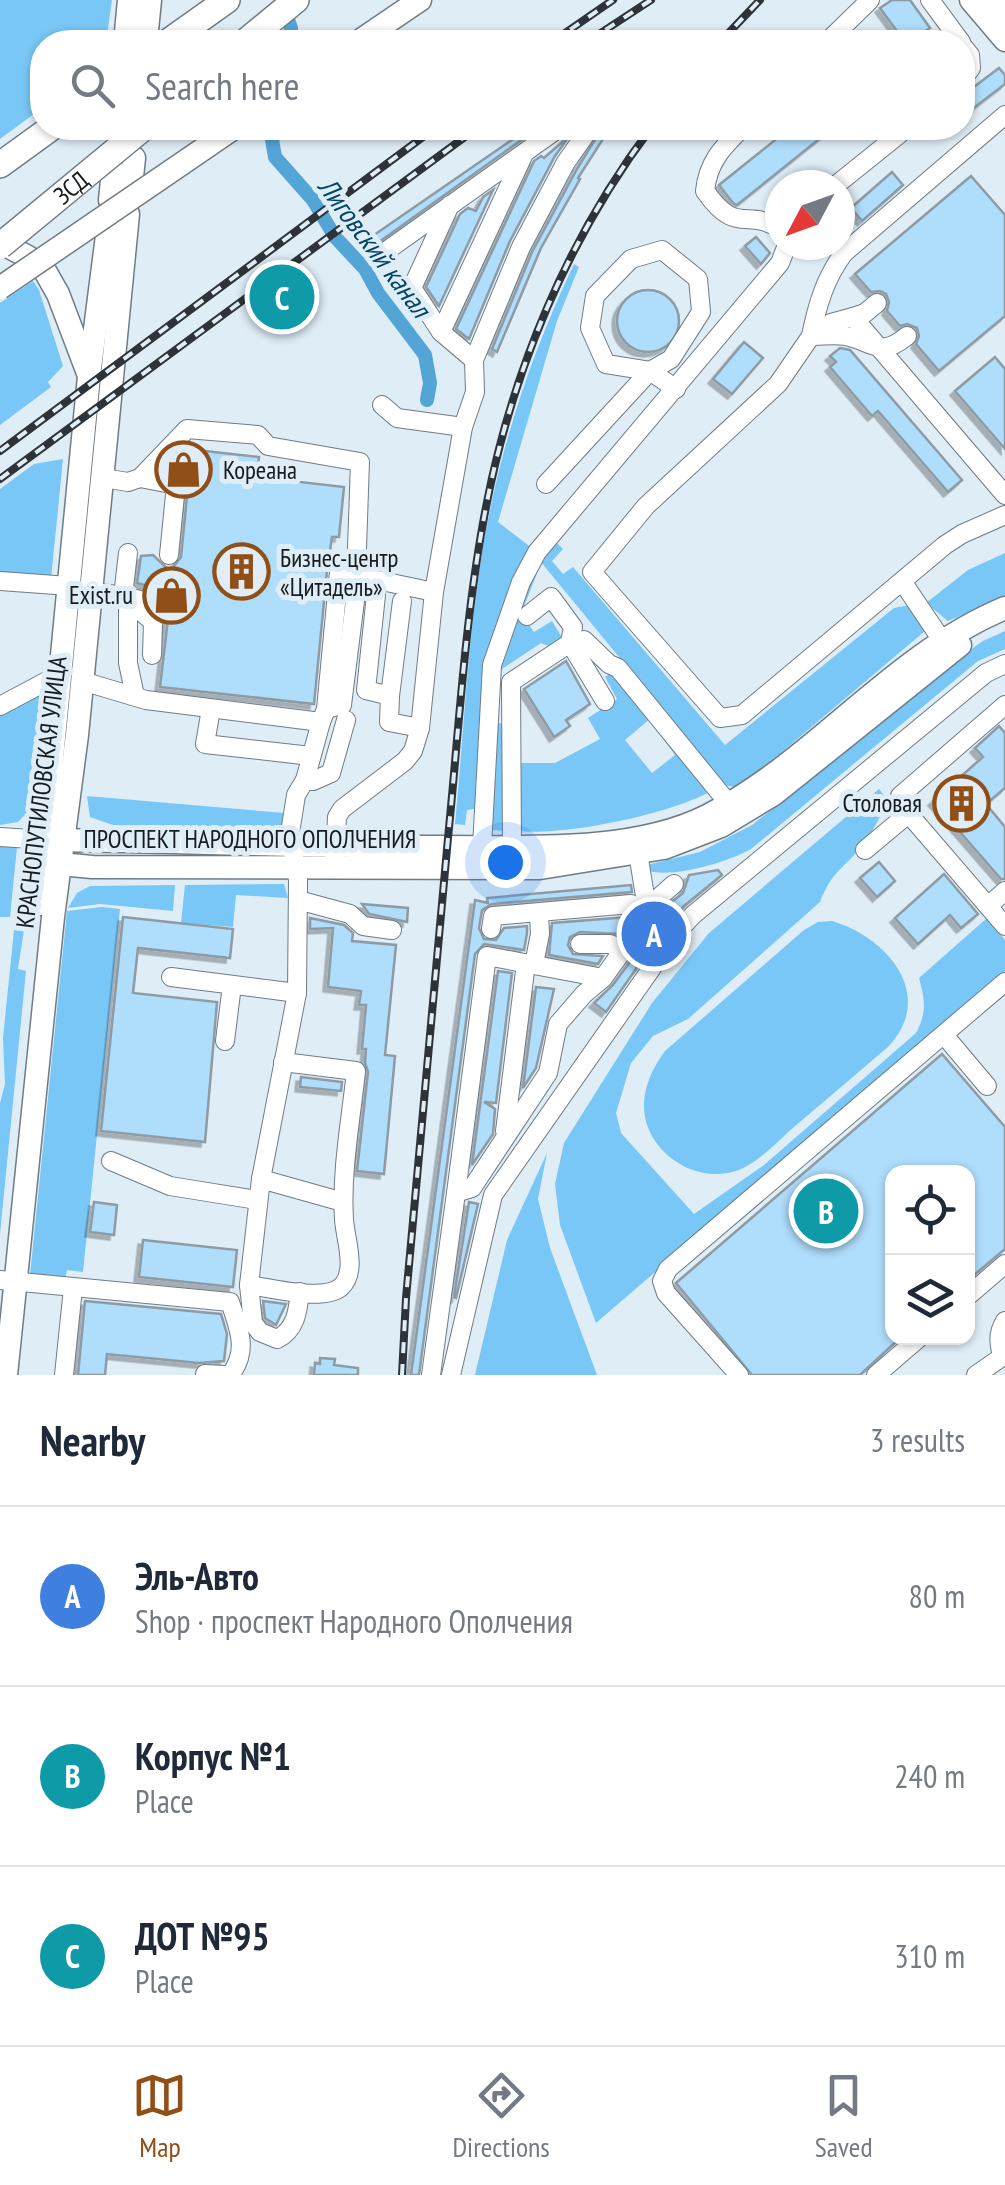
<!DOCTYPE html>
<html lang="en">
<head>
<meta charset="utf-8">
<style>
	:root { --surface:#fff; --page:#f2f2f3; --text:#1f2937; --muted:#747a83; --line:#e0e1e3; --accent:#8f4f17 }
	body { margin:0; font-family:"PT Sans Narrow",sans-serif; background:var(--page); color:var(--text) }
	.controls { position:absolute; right:30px; bottom:30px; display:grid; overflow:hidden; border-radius:20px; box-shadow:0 2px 8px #0004 }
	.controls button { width:90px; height:90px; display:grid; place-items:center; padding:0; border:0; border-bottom:2px solid var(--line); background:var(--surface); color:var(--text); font:50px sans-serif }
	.compass { position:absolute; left:765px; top:170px; width:90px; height:90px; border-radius:50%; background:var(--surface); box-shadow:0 2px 8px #0004; rotate:229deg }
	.you { position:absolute; left:505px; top:862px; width:35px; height:35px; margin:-25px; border:8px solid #fff; border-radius:50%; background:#1a73e8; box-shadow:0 0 0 15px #1a73e833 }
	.badge { display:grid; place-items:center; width:65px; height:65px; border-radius:50%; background:var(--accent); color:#fff; font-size:32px; font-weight:700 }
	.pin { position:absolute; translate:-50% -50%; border:5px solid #fff; box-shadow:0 2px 10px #0006 }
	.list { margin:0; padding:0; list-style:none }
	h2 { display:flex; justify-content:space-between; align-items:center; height:130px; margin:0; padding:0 40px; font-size:42px }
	h2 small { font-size:32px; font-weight:400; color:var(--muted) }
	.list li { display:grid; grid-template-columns:65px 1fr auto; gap:30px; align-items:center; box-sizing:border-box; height:180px; padding:0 40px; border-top:2px solid var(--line) }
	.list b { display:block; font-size:38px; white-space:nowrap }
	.list p { margin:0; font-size:32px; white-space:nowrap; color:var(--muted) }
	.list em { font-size:32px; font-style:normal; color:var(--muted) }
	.icon { flex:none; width:55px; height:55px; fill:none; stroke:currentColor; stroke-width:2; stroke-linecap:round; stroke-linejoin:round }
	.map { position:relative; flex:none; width:1005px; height:1375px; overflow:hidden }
	.search { position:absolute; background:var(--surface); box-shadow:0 2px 8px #0004; left:30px; right:30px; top:30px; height:110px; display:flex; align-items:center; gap:25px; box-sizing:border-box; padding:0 35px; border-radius:40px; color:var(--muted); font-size:38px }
	.sheet { height:670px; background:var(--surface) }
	nav { display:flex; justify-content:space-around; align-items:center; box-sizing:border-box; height:140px; border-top:2px solid var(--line); background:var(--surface); font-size:28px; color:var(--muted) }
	nav a { display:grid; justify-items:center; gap:5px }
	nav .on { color:var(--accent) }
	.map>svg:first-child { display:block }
</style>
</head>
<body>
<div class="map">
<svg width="1005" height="1375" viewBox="0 0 1005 1375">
	<defs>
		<filter id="shadow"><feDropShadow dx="-4.5" dy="4.5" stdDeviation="0" flood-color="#0004"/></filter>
	</defs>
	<rect width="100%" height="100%" fill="#dfedf6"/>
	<g fill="#79c7f7">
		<path d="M0 0H112L106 42H42V108L0 139Z"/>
		<path d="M574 264 579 267 557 321 498 522 532 548 512 588 474 809 467 810 465 825 455 824C464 730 468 634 484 541 501 444 532 352 574 264Z"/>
		<path d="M33 281 39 290 63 366 48 382 51 387 0 425V303Z"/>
		<path d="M63 459 51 579 0 578V489L34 464Z"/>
		<path d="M556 542 563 549 552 561 563 574 573 567 725 745 894 608 910 605 925 626V631L763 768 734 787 724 785 541 562Z"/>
		<path d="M1005 553V598L948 621 926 603 968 570Z"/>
		<path d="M540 566 521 614 534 632 552 621 564 641 551 647 541 643 499 671 525 592Z"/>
		<path d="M1005 631V649L978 661 751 849C728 862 674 878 649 871L647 865 700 852 752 825 957 659 983 641Z"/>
		<path d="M612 672 651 718 625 740 652 773 675 755 656 729 711 791C671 814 565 836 519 831L518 763H555L600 739 588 718 617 699 605 677Z"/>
		<path d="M42 691 31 808 18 822 0 825V715Z"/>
		<path d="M496 721 503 725 506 831 491 830Z"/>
		<path d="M879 789 888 800C881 815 874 830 864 843 844 870 834 867 820 902L688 1019 653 1036 631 1063 616 1113 621 1133 694 1214 764 1165 916 1033C927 1013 925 1000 919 978L987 918 1005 940V971L596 1323 560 1225 555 1184 564 1143 652 1003 709 933Z"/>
		<path d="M87 796 284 813V829L113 825 90 817Z"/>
		<path d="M0 847H17L10 917H0Z"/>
		<path d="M24 847H32L37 857 32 912 17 910Z"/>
		<path d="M284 884 288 898 236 895 233 927 181 923 185 885Z"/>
		<path d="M175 885 173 911 100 904 68 908 77 893 90 886Z"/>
		<path d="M102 907 120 909 83 1272 67 1270 65 1280 30 1275 67 911Z"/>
		<path d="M832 921C887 937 937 995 888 1047 857 1073 826 1100 794 1127 777 1142 760 1161 739 1170 705 1183 664 1164 649 1130 637 1102 648 1074 665 1051L804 930 818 922Z"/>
		<path d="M14 930H24L18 969 26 971 0 1234V1103L5 1084 3 1038Z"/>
		<path d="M547 1153 538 1199 550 1248 597 1375H475L507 1240Z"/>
	</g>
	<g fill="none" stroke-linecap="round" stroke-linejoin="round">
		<g stroke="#53a5d5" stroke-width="14">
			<path d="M283 5 291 28 289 42"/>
			<path d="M270 128 275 157 313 200 335 237 365 269 378 293 425 355 430 383 427 400"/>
		</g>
	</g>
	<g fill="#afddfc" stroke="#8e9ba4" stroke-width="2.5" filter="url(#shadow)">
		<path d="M892 0H910L930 28 924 32 933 42H905L880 8Z"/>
		<path d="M999 68 1005 75V84L962 117V96Z"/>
		<path d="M529 128H538L379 242 374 235Z"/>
		<path d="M571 128H575L555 156 510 241 469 339 456 329 534 161 541 156 544 158 567 138Z"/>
		<path d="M602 128H610L578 178 580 179 541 248 497 352 492 349 532 252 577 169Z"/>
		<path d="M790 128H833L737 205 733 203 719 185Z"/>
		<path d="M892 172 903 185 862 221 851 208Z"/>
		<path d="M971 176 1005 215V316L939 371 916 344 919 336 917 328 907 324 900 326 887 311 889 302 886 294 880 291 871 292 855 274Z"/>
		<path d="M493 190 439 306 426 287 460 214 468 208 476 211 483 197Z"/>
		<path d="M756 237 770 253 761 264 745 246Z"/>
		<circle cx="648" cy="321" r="31"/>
		<path d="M744 342 763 358 732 394 713 379Z"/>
		<path d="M840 348 850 350 962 480 948 492 878 411 872 416 830 367 836 362 830 356Z"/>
		<path d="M995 357 1005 369V449L955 391Z"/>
		<path d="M187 449 259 457 257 477 344 487 339 537H332L327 571 314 704 160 687 168 619 175 607 170 598 172 577 152 587 137 583 141 556 153 555 173 574 174 566 181 557 188 486 184 475Z"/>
		<path d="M566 661 590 704 566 720 570 726 554 737 524 689Z"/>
		<path d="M999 726 1005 733V788L986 804 1005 827V879H1001L933 801 983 757 975 748Z"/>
		<path d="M879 862 895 881 877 897 860 878Z"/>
		<path d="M718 870 722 875 684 906 657 939 650 933 660 911 683 893 689 875Z"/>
		<path d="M944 874 978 914 961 928 950 915 918 944 895 918Z"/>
		<path d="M631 885 632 892 492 904 482 910 479 928 484 939 496 940 504 928 527 926V933L524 950 484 944 475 954 419 1375H411L475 900 488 903 487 898Z"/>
		<path d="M362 904 408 908 407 922 369 914Z"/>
		<path d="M123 917 233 929 230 958 138 948 133 993 217 1002 205 1142 101 1131Z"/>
		<path d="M629 917 619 934 580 932 570 937 568 945 573 954 603 956 598 964 549 955 552 923Z"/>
		<path d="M310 918 344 925 353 933 352 941 396 945 385 1055 395 1056 384 1174 357 1171 368 1072 365 1063 366 1049H362L366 1005H359L361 991 328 987 333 928 310 929Z"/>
		<path d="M638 951 645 956 606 1012 594 1003 613 985Z"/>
		<path d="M498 971 512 973 496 1103 484 1102 495 1109 493 1134 472 1165Z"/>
		<path d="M536 987 554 989 536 1068 523 1088Z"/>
		<path d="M942 1054 1005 1127V1249L968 1280V1172H892V1338H900L860 1375H752L676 1283Z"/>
		<path d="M301 1077 342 1082 341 1091 300 1087Z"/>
		<path d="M94 1202 117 1205 114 1235 90 1232Z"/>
		<path d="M469 1202 478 1204 456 1298 454 1297Z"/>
		<path d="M143 1240 237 1250 233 1287 139 1277Z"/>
		<path d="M85 1301 221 1314 227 1334 224 1361 199 1363 107 1354 105 1375H78Z"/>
		<path d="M263 1301 286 1304 276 1325 265 1318Z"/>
		<path d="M320 1358 335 1359 334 1365 358 1368V1375H314L315 1363 320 1364Z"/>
	</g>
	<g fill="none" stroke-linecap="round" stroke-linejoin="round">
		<defs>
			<g id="minor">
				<path d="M930 0 961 42"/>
				<path d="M827 42 870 0"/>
				<path d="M962 45 970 55 971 68 962 80"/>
				<path d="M742 128C722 148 708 162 705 191 737 237 747 207 780 229"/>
				<path d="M836 185 907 128"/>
				<path d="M389 249 559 128"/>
				<path d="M853 317 865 313 877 303"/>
				<path d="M441 332 412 288 450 205"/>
				<path d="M907 336C879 359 873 341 845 336 835 334 822 336 811 336 817 306 825 278 844 253L1005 115"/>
				<path d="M474 360 441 332 523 156"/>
				<path d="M382 405 397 418 463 427"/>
				<path d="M103 478 128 482 140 478 176 485 169 555"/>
				<path d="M140 478 187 429 258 435 268 446 360 462 357 548"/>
				<path d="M546 484 650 371 671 359 701 312 698 279 662 250 631 259 595 296 590 328 606 364 650 371 676 389"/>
				<path d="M1005 495 853 317 831 323 811 336 778 384 646 506 592 572 720 718 742 715 945 545 962 534 1005 515"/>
				<path d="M0 581 69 586"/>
				<path d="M902 581 941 639"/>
				<path d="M92 592C115 594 142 599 163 608"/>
				<path d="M376 595 366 690 390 696 389 722 420 728"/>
				<path d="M123 596 128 553"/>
				<path d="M128 601V663L135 696"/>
				<path d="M129 601 153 622 152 655"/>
				<path d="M527 616 551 597 573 627 570 643 605 701"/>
				<path d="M82 681 146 700 321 722 305 780 296 795 290 833 298 880 297 993 171 977"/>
				<path d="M390 696 402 601"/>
				<path d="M1005 705 900 796 901 805 1005 926"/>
				<path d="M0 706 60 674"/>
				<path d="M211 709 205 744 311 756"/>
				<path d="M326 709 342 705 356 593"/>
				<path d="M321 722 326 709 339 572 434 592"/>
				<path d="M305 780 313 781 331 773 346 720"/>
				<path d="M0 837 46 840"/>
				<path d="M482 847 492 665 521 582 537 552 780 263 787 245"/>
				<path d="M512 847 511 682 570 643 584 640 609 664 618 668 729 804"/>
				<path d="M865 850 908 814"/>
				<path d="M335 857 337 817 342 809 405 761 413 751 420 728 434 592 463 427 475 392 474 360 521 247 566 162 590 128"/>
				<path d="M298 900 350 914 363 926 392 930"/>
				<path d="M646 902 657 899 674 884"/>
				<path d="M988 906 1005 891"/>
				<path d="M491 929 493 916 631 904"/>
				<path d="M580 944H610L623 950"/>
				<path d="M534 964 540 934 539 914"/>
				<path d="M297 993 261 1179 249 1285 253 1323 260 1332 277 1339C296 1330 298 1310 300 1292"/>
				<path d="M944 1035 987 1086"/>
				<path d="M225 1041 232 985"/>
				<path d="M505 1131 526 963"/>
				<path d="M111 1161 170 1186 257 1200"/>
				<path d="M261 1179 343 1202"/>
				<path d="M456 1193 487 956 603 978"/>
				<path d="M0 1280 230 1302C239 1329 249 1351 230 1375"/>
				<path d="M249 1285C272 1288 323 1302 341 1287 358 1271 345 1239 344 1219 341 1171 351 1119 356 1071L283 1062"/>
				<path d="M968 1296 1005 1264"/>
				<path d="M205 1374 224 1375"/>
				<path d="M64 1375 73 1288"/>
				<path d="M431 1375 456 1193 472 1188 548 1073 558 1024 584 994 603 978 639 928 646 902 638 853"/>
				<path d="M451 1375 493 1195 677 932 693 915 986 673 1005 664"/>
				<path d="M739 1375 666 1293 662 1281 668 1269 1005 982"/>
				<path d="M876 1375 919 1338"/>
				<path d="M976 1375 1002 1357C999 1343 997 1334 1005 1321"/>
			</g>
			<g id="major">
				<path d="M971 0 1005 40"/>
				<path d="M994 0 1005 12"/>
				<path d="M147 30 150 0"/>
				<path d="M125 42 129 0"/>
				<path d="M358 42 420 0"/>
				<path d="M131 186 134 158"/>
				<path d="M110 200 113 171"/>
				<path d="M11 248 28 257"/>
				<path d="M45 271 58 294 88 373"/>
				<path d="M50 840C181 841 313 847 445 847 526 847 633 853 707 816 817 760 890 656 1005 608"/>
				<path d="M60 864 92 867 540 868 664 848 721 826 774 794 960 645"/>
				<path d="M41 904 48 800 89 376 108 228"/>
				<path d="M6 1375 53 917 77 735 128 214"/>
			</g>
			<g id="highway">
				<path d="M168 42 227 0"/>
				<path d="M245 42 296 0"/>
				<path d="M0 165 51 128"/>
			</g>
		</defs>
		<use href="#minor" stroke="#6f7c84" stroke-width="20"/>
		<use href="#major" stroke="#6f7c84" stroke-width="25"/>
		<use href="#highway" stroke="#6f7c84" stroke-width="28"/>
		<use href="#minor" stroke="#fff" stroke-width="18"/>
		<use href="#major" stroke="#fff" stroke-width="22"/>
		<use href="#highway" stroke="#fff" stroke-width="25"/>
		<defs>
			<g id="rail">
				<path d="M552 42 613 0"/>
				<path d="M587 42 651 0"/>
				<path d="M720 42 760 0"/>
				<path d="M0 451 435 128"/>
				<path d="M0 479 477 128"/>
				<path d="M402 1375 406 1298C420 1145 434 991 448 838 459 728 465 615 486 507 512 371 568 238 651 128"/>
			</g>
		</defs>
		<use href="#rail" stroke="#2d3338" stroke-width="8"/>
		<use href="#rail" stroke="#dfedf6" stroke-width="4" stroke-dasharray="11" stroke-linecap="butt"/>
		<defs>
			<path id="major-bridge" d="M0 288 234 128"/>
			<g id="highway-bridge">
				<path id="s1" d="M0 246 143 128"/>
			</g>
		</defs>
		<use href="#major-bridge" stroke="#6f7c84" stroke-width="25" stroke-linecap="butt"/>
		<use href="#highway-bridge" stroke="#6f7c84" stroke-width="28" stroke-linecap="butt"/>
		<use href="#major-bridge" stroke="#fff" stroke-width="22"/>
		<use href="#highway-bridge" stroke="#fff" stroke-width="25"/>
	</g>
	<defs>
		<symbol id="shop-ring" viewBox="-11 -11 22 22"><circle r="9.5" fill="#dfedf6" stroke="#8f4f17" stroke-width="1.5"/><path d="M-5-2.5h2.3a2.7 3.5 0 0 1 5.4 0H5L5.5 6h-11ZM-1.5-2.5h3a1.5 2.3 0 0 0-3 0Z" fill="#8f4f17"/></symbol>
		<symbol id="building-ring" viewBox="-11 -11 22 22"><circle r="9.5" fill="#dfedf6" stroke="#8f4f17" stroke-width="1.5"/><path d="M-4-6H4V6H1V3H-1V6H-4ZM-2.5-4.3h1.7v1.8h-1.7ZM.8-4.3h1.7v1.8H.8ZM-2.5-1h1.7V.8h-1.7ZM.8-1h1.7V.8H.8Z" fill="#8f4f17"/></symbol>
	</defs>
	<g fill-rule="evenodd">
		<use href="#shop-ring" x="152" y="438" width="63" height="63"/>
		<use href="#building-ring" x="210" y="540" width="63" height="63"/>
		<use href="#shop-ring" x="140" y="564" width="63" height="63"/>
		<use href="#building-ring" x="930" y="772" width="63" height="63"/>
	</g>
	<g text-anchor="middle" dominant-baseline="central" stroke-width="10" stroke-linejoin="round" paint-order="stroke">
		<g font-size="25" fill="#161b1f" stroke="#dfedf6">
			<text stroke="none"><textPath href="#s1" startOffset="92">ЗСД</textPath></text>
			<text transform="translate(41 792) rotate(-83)">КРАСНОПУТИЛОВСКАЯ УЛИЦА</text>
			<text x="250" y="839">ПРОСПЕКТ НАРОДНОГО ОПОЛЧЕНИЯ</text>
		</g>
		<g font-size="25" fill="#161b1f" stroke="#dfedf6" text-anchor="start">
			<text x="223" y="470">Кореана</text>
			<text x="280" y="558">Бизнес-центр<tspan x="280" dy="29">«Цитадель»</tspan></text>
			<text x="133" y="595" text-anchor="end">Exist.ru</text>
			<text x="922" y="803" text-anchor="end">Столовая</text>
		</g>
		<g font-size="28" font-style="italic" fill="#004565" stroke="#dfedf6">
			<text transform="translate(375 247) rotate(53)">Лиговский канал</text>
		</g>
	</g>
</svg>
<div class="controls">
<button><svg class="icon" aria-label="locate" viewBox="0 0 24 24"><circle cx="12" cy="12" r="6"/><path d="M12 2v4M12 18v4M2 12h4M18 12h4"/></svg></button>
<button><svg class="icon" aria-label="layers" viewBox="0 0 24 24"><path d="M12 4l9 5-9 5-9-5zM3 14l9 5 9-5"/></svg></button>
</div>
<svg class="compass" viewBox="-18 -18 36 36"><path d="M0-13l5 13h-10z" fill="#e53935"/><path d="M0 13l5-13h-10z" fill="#747a83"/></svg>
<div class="you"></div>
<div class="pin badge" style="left:654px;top:934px;background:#3f7fe0">A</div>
<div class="pin badge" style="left:826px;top:1211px;background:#0f9aa8">B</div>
<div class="pin badge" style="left:282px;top:297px;background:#0f9aa8">C</div>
<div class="search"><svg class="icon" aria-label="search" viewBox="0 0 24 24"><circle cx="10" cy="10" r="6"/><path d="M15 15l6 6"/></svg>Search here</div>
</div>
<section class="sheet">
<h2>Nearby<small>3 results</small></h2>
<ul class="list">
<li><span class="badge" style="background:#3f7fe0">A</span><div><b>Эль-Авто</b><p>Shop · проспект Народного Ополчения</p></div><em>80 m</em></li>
<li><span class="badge" style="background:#0f9aa8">B</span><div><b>Корпус №1</b><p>Place</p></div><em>240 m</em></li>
<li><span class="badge" style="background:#0f9aa8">C</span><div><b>ДОТ №95</b><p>Place</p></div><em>310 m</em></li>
</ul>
</section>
<nav>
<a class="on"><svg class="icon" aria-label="map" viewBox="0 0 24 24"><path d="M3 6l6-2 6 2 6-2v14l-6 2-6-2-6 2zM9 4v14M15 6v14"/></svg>Map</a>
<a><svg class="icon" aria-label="directions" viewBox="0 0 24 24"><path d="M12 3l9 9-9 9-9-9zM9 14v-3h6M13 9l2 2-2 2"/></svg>Directions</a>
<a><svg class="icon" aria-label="saved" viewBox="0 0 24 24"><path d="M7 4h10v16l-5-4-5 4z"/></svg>Saved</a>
</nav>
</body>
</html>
